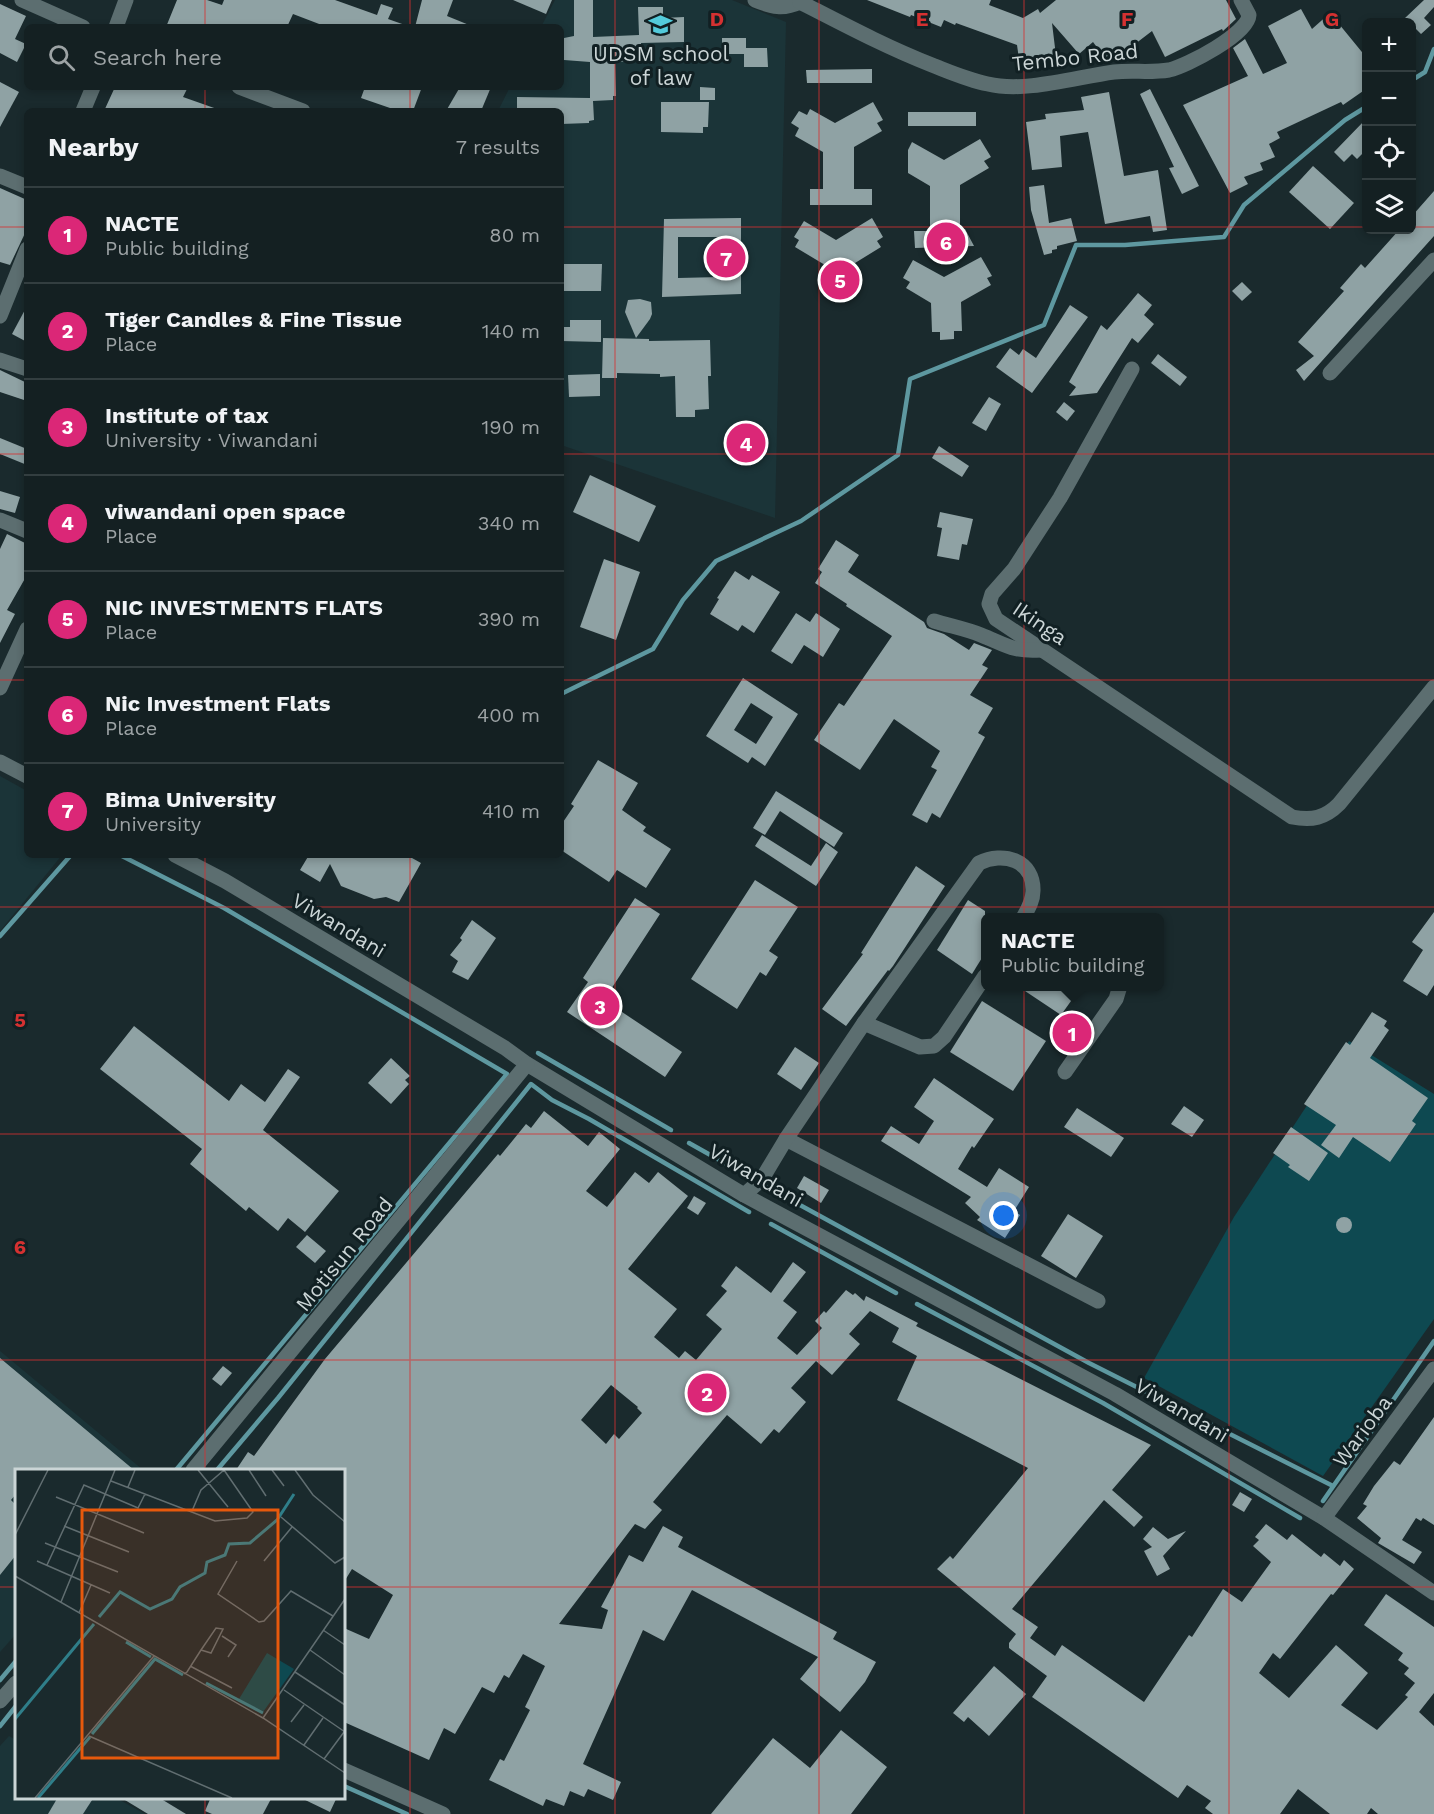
<!DOCTYPE html>
<html lang="en">
<head>
<meta charset="utf-8">
<style>
	:root { --surface:#142022; --page:#1d282a; --text:#f1f3f6; --muted:#9da3a5; --line:#333e40; --accent:#db2777 }
	body { margin:0; font-family:"Work Sans",sans-serif; background:var(--page); color:var(--text) }
	.controls { position:absolute; right:18px; top:18px; display:grid; overflow:hidden; border-radius:9px; box-shadow:0 3px 9px #0003 }
	.controls button { width:54px; height:54px; display:grid; place-items:center; padding:0; border:0; border-bottom:2px solid var(--line); background:var(--surface); color:var(--text); font:30px sans-serif }
	.you { position:absolute; left:1004px; top:1216px; width:21px; height:21px; margin:-15px; border:4px solid #fff; border-radius:50%; background:#1a73e8; box-shadow:0 0 0 9px #1a73e833 }
	.badge { display:grid; place-items:center; width:39px; height:39px; border-radius:50%; background:var(--accent); color:#fff; font-size:20px; font-weight:700 }
	.pin { position:absolute; translate:-50% -50%; border:3px solid #fff; box-shadow:0 2px 6px #0006 }
	.popup { position:absolute; left:981px; top:913px; width:183px; height:78px; box-sizing:border-box; display:grid; place-content:center; border-radius:9px; background:var(--surface); filter:drop-shadow(0 2px 4px #0005); font-size:20px; white-space:nowrap; color:var(--muted) }
	.popup b { font-size:22px; color:var(--text) }
	.popup::after { content:''; position:absolute; left:50%; top:100%; margin-left:-12px; border:12px solid transparent; border-top-color:var(--surface) }
	.list { margin:0; padding:0; list-style:none }
	h2 { display:flex; justify-content:space-between; align-items:center; height:78px; margin:0; padding:0 24px; font-size:26px }
	h2 small { font-size:20px; font-weight:400; color:var(--muted) }
	.list li { display:grid; grid-template-columns:39px 1fr auto; gap:18px; align-items:center; box-sizing:border-box; height:96px; padding:0 24px; border-top:2px solid var(--line) }
	.list b { display:block; font-size:22px; white-space:nowrap }
	.list p { margin:0; font-size:20px; white-space:nowrap; color:var(--muted) }
	.list em { font-size:20px; font-style:normal; color:var(--muted) }
	.icon { flex:none; width:33px; height:33px; fill:none; stroke:currentColor; stroke-width:2; stroke-linecap:round; stroke-linejoin:round }
	.map { position:relative; flex:none; width:1434px; height:1814px; overflow:hidden }
	.search { position:absolute; background:var(--surface); box-shadow:0 3px 9px #0003; left:24px; top:24px; width:540px; height:66px; display:flex; align-items:center; gap:15px; box-sizing:border-box; padding:0 21px; border-radius:9px; color:var(--muted); font-size:22px }
	.panel { position:absolute; background:var(--surface); box-shadow:0 3px 9px #0003; left:24px; top:108px; width:540px; height:750px; border-radius:9px }
	.map>svg:first-child { display:block }
</style>
</head>
<body>
<div class="map">
<svg width="1434" height="1814" viewBox="0 0 1434 1814">
	<rect width="100%" height="100%" fill="#1a2a2d"/>
	<g fill="#1b3438">
		<path d="M555 0H732L786 22 775 518 561 445V111H498L510 87H561V27H541Z"/>
		<path d="M0 776 27 791V855H62L0 931Z"/>
		<path d="M0 1351 143 1470H16V1634L0 1652Z"/>
		<path d="M9 1736 16 1740V1798H116L145 1814H0V1746Z"/>
	</g>
	<path fill="#0e4951" d="M1349 1041 1434 1094V1319L1323 1476 1144 1378 1234 1217Z"/>
	<g fill="none" stroke-linecap="round" stroke-linejoin="round">
		<g stroke="#5e98a0" stroke-width="4.5">
			<path d="M1412 80 1425 72 1434 49"/>
			<path d="M561 694 653 649 683 600 716 561 801 521 898 455 910 379 1044 325 1076 245H1125L1224 237 1244 205 1345 120 1366 107"/>
			<path d="M120 855 224 908 507 1074 176 1470"/>
			<path d="M0 936 71 855"/>
			<path d="M538 1053 671 1130"/>
			<path d="M689 1143 746 1175"/>
			<path d="M767 1187 1089 1363 1333 1486"/>
			<path d="M771 1224 896 1293"/>
			<path d="M917 1304 1103 1403 1300 1518"/>
			<path d="M217 1470 278 1398 531 1084 552 1100 589 1119 749 1212"/>
			<path d="M1323 1501 1434 1341"/>
			<path d="M0 1680 16 1661"/>
			<path d="M0 1726 16 1706"/>
			<path d="M344 1786 407 1814"/>
		</g>
	</g>
	<g fill="#8fa2a4" fill-rule="evenodd">
		<path d="M177 0H207L222 5 224 0H335L377 15 381 4 393 8 388 19 405 25V27H327L293 14 287 27H166Z"/>
		<path d="M422 0H453L447 16 474 27H415Z"/>
		<path d="M513 0H552L546 14Z"/>
		<path d="M574 0H593V37L639 35 638 7H663V18L684 17V42L641 43 642 58H635L636 61 615 62 616 96H613V100L593 101 594 120 589 121V123L561 124V111H517V97L590 98V62L564 60V38L574 36Z"/>
		<path d="M867 0H991L989 5 1023 18 1038 9 1040 13 1056 0H1226L1236 19 1223 31 1222 29 1165 57 1152 31 1122 54 1118 49 1105 58 1093 42 1079 54 1052 23 1056 56 1019 59 1017 45 956 23 955 25 944 20 941 27 911 15 910 17Z"/>
		<path d="M1424 0H1434V7L1424 18 1431 25 1421 34 1405 18Z"/>
		<path d="M0 4 26 16 15 39 26 44 17 62 0 53Z"/>
		<path d="M1301 9 1312 29 1330 13 1366 57V89L1343 105 1341 102 1277 132 1280 138 1269 144 1275 157 1260 163 1263 170 1244 177 1248 184 1230 193 1183 105 1248 76 1233 48 1245 39 1263 74 1287 63 1268 26Z"/>
		<path d="M722 38H746V48H767L768 67H744V54H722Z"/>
		<path d="M872 69V83H807L806 70Z"/>
		<path d="M0 82 19 92 0 127Z"/>
		<path d="M115 87H188L183 97 217 109V111H104Z"/>
		<path d="M365 87H422L413 111H389L390 108 361 98Z"/>
		<path d="M460 87H491L481 111H446Z"/>
		<path d="M700 87 715 88V100H700Z"/>
		<path d="M1150 89 1199 186 1182 194 1169 168 1174 167 1140 94Z"/>
		<path d="M1109 92 1124 176 1158 170 1167 230 1153 232 1150 216 1105 224 1088 132 1060 136 1062 167 1032 170 1026 122 1046 119 1045 114 1084 110 1081 97Z"/>
		<path d="M661 102H709L708 127H703V133L661 132Z"/>
		<path d="M873 102 883 120 877 123 882 131 854 147V189H872V205H810V189H823V152L795 136 799 128 791 123 799 111 807 115 810 109 835 123Z"/>
		<rect x="908" y="112" width="68" height="14"/>
		<path d="M1366 119V150L1357 159 1352 154 1344 162 1334 152Z"/>
		<path d="M980 139 991 157 984 161 989 168 960 185V230L965 229 974 246 915 248 914 231H930V186L908 173V150L912 142 944 160Z"/>
		<path d="M1313 166 1354 203 1330 229 1289 192Z"/>
		<path d="M1044 185 1049 223 1071 218 1077 241 1057 246V249L1052 250V253L1044 255 1031 210 1029 187Z"/>
		<path d="M0 188 27 200V229L10 265 0 262Z"/>
		<path d="M1434 191V236L1304 381 1296 370 1314 356 1298 342 1344 291 1340 288 1361 264 1365 268 1399 230H1412V216Z"/>
		<path d="M741 218V294L662 297 664 219ZM678 237H721L720 277 678 278Z"/>
		<path d="M872 218 883 237 877 241 881 247 855 263V295H849L850 300H833V294H825V265L795 247 799 240 794 237 804 221 836 240Z"/>
		<path d="M981 257 992 276 987 278 991 285 961 302 962 331H954V339L940 340V332H932L931 303 906 288 910 282 903 278 913 260 944 277Z"/>
		<path d="M561 264H602L601 291H561Z"/>
		<path d="M1242 282 1252 292 1242 301 1232 291Z"/>
		<path d="M1138 293 1152 305 1144 315 1154 324 1138 343 1132 338 1097 393 1069 396 1076 387 1069 382 1101 325 1107 330Z"/>
		<path d="M640 299 651 302 652 314 650 319 636 338 625 312 628 300Z"/>
		<path d="M1070 305 1088 317 1032 393 996 367 1010 348 1019 355 1023 349 1036 358Z"/>
		<path d="M27 306V342L12 334Z"/>
		<path d="M570 320H601V342L561 341V327H570Z"/>
		<path d="M603 338 649 339V341L710 340 711 376H708L709 409 695 410V417H676L675 376 660 377V374L617 373V378H602Z"/>
		<path d="M1158 354 1187 377 1180 386 1151 363Z"/>
		<path d="M0 370 27 383V401L0 392Z"/>
		<path d="M600 374V396L569 397 568 375Z"/>
		<path d="M989 397 1001 404 986 431 972 423Z"/>
		<path d="M1064 402 1075 411 1067 421 1056 412Z"/>
		<path d="M0 438 27 449V465L0 454Z"/>
		<path d="M939 446 969 466 962 477 932 458Z"/>
		<path d="M590 475 656 506 639 542 573 512Z"/>
		<path d="M0 491 20 497 15 513 0 509Z"/>
		<path d="M940 512 973 519 967 545 962 544 959 560 937 556 942 528 937 527Z"/>
		<path d="M7 534 27 544V575L7 610 15 614 0 643V549Z"/>
		<path d="M836 540 859 555 848 572 924 622 927 628 944 634 969 650 974 643 992 650 982 665 988 668 970 695 993 708 978 733 985 737 940 818 932 813 927 823 912 815 937 770 931 767 940 751 894 719 860 770 814 740 839 703 844 706 892 636 846 606 847 604 815 583 822 572 818 569Z"/>
		<path d="M604 559 640 572 616 640 580 627Z"/>
		<path d="M735 571 749 580 752 575 780 592 754 633 742 625 738 631 710 614 719 599 717 598Z"/>
		<path d="M796 613 810 622 816 613 840 629 823 657 804 645 792 664 771 651Z"/>
		<path d="M743 678 798 714 765 766 752 757 748 763 706 736ZM751 703 773 717 756 744 734 730Z"/>
		<path d="M598 760 638 783 622 810 646 827 643 831 671 849 646 888 617 870 609 882 561 850V825L574 806 571 804Z"/>
		<path d="M776 791 843 833 834 847 780 811 765 835 753 828Z"/>
		<path d="M762 835 811 866 826 843 838 852 816 886 755 846Z"/>
		<path d="M309 855H412V858L421 863 399 902 386 897 374 899 341 886 330 864 320 882 300 870Z"/>
		<path d="M916 866 945 886 893 966 889 971 888 970 846 1026 822 1009 863 954 861 953Z"/>
		<path d="M755 880 798 907 769 951 778 957 766 976 760 972 737 1009 691 979Z"/>
		<path d="M635 898 660 914 604 1000 682 1052 665 1077 567 1012 588 982 583 978Z"/>
		<path d="M968 900 985 911V953L972 974 937 950Z"/>
		<path d="M1434 912V985L1427 996 1403 981 1423 950 1412 942Z"/>
		<path d="M472 920 496 938 468 980 452 972 458 961 450 955 462 940 460 938Z"/>
		<path d="M1019 987H1081L1061 1015Z"/>
		<path d="M982 1001 1046 1041 1013 1091 950 1052Z"/>
		<path d="M1372 1012 1387 1021 1384 1026 1389 1030 1370 1058 1428 1098 1412 1121 1416 1124 1390 1162 1353 1137 1339 1158 1321 1145 1336 1125 1304 1104 1346 1042 1350 1045Z"/>
		<path d="M134 1026 229 1101 241 1084 265 1102 288 1069 300 1077 263 1130 339 1191 305 1232 288 1218 278 1231 249 1207 246 1211 190 1164 202 1149 100 1069Z"/>
		<path d="M795 1047 819 1063 801 1090 777 1074Z"/>
		<path d="M391 1058 410 1076 405 1080 409 1084 391 1104 368 1083Z"/>
		<path d="M934 1078 994 1119 974 1148 972 1146 958 1169 987 1187 999 1168 1029 1187 1014 1211 1020 1215 1005 1238 977 1220 980 1217 965 1203 971 1197 881 1141 891 1126 919 1144 934 1121 914 1107Z"/>
		<path d="M1184 1106 1204 1120 1192 1137 1171 1124Z"/>
		<path d="M1077 1108 1124 1138 1111 1157 1064 1127Z"/>
		<path d="M544 1111 588 1146 599 1132 620 1149 586 1191 607 1207 635 1172 649 1183 658 1172 688 1196 628 1269 677 1309 654 1337 679 1358 685 1351 696 1360 722 1329 706 1315 727 1291 721 1286 736 1266 771 1293 793 1262 806 1272 783 1301 797 1312 777 1338 797 1355 822 1328 815 1321 824 1311 826 1313 846 1290 853 1295 855 1293 864 1301 866 1296 918 1323 916 1326 1151 1445 1112 1490 1143 1517 1134 1527 1104 1500 1012 1609 1038 1627 1030 1638 1055 1656 1062 1645 1144 1702 1189 1635 1192 1637 1223 1589 1242 1602 1271 1562 1253 1546 1259 1540 1255 1537 1266 1524 1287 1540 1292 1534 1321 1557 1324 1553 1340 1566 1344 1560 1354 1569 1333 1595 1331 1594 1280 1659 1273 1653 1259 1673 1289 1698 1336 1645 1368 1673 1341 1705 1377 1730 1408 1697 1405 1695 1415 1683 1404 1674 1409 1668 1398 1660 1403 1653 1364 1625 1386 1594 1434 1627V1693L1419 1712 1434 1726V1814H1378L1371 1808 1367 1814H1330L1298 1789 1280 1814H1213L1205 1808 1211 1801 1187 1785 1178 1798 1032 1697 1047 1676 1009 1648V1643L1016 1634 937 1569 950 1556 953 1559 1028 1468 897 1400 917 1356 892 1342 899 1328 870 1311 849 1334 860 1344 832 1375 816 1361 791 1388 806 1402 779 1433 774 1429 761 1444 727 1415 653 1502 662 1510 645 1529 635 1524 559 1624 602 1629 608 1610 601 1607 629 1555 643 1562 663 1526 683 1537 678 1547 837 1632 833 1639 876 1662 865 1682 840 1712 800 1679 818 1657 692 1590 664 1641 643 1630 583 1764 621 1782 613 1800 588 1789 584 1797 570 1791 564 1806 546 1799 543 1806 489 1780 500 1759 504 1761 530 1710 525 1707 545 1666 523 1654 509 1678 504 1675 494 1693 482 1687 455 1734 444 1728 429 1760 344 1722V1628L369 1639 393 1595 352 1569 344 1582V1470H236L248 1452 254 1456 325 1359 498 1154 500 1156 526 1124 531 1128ZM611 1385 638 1407 637 1408 642 1413 619 1439 614 1434 606 1444 581 1420Z"/>
		<path d="M1291 1127 1328 1153 1309 1181 1288 1167 1290 1165 1273 1153Z"/>
		<path d="M804 1176 829 1190 821 1203 797 1188Z"/>
		<path d="M694 1196 706 1203 698 1215 687 1208Z"/>
		<path d="M1068 1214 1103 1236 1076 1278 1041 1256Z"/>
		<circle cx="1344" cy="1225" r="8"/>
		<path d="M307 1235 326 1251 315 1263 296 1247Z"/>
		<path d="M0 1358 134 1470H16V1494L11 1500 16 1505V1555L0 1575Z"/>
		<path d="M223 1366 232 1373 221 1386 212 1379Z"/>
		<path d="M1434 1417V1525L1423 1518 1421 1521 1416 1518 1402 1540 1422 1552 1414 1564 1378 1543 1381 1538 1357 1518 1367 1506 1363 1504 1374 1486 1394 1461 1400 1465Z"/>
		<path d="M1240 1492 1252 1499 1244 1512 1232 1505Z"/>
		<path d="M1153 1527 1168 1539 1186 1531 1163 1556 1170 1569 1157 1576 1144 1551 1152 1547 1143 1539Z"/>
		<path d="M994 1666 1026 1694 989 1736 968 1717 964 1722 953 1713Z"/>
		<path d="M841 1730 887 1767 851 1814H711L773 1738 810 1768Z"/>
		<path d="M58 1797H94L83 1814H48Z"/>
		<path d="M120 1797H158L186 1814H148Z"/>
		<path d="M211 1797H272L263 1814H212L205 1811Z"/>
		<path d="M299 1797H337L330 1812Z"/>
	</g>
	<g fill="none" stroke-linecap="round" stroke-linejoin="round">
		<g stroke="#5c6e70" stroke-width="15">
			<path d="M22 0 83 27"/>
			<path d="M755 0C772 7 783 10 800 2"/>
			<path d="M800 2C843 24 886 47 932 65 950 72 968 80 988 84 1025 93 1076 77 1114 72 1132 70 1151 73 1169 70 1187 66 1248 34 1249 15L1241 0"/>
			<path d="M116 27 126 0"/>
			<path d="M239 87 303 111"/>
			<path d="M83 111 93 87"/>
			<path d="M0 176 27 187"/>
			<path d="M0 316 27 249"/>
			<path d="M0 360 27 369"/>
			<path d="M1132 369 1060 498 1014 569 992 594 989 604 996 619 1292 817C1312 821 1325 818 1339 804L1434 687"/>
			<path d="M1330 373 1434 260"/>
			<path d="M0 520 27 531"/>
			<path d="M934 621C950 626 966 629 981 635 1006 645 1013 652 1041 650"/>
			<path d="M0 688 27 629"/>
			<path d="M0 762 27 776"/>
			<path d="M175 855 225 881 505 1048 527 1064 744 1195 1115 1394 1324 1518 1434 1593"/>
			<path d="M864 1023 920 1047 934 1046 944 1037 985 976"/>
			<path d="M1065 1072 1116 999 1120 986"/>
			<path d="M786 1139 1098 1301"/>
			<path d="M744 1195 762 1179 786 1139 864 1023 979 863C1003 851 1034 860 1033 891 1033 901 1028 909 1023 918"/>
			<path d="M193 1470 527 1064"/>
			<path d="M1324 1518 1434 1369"/>
			<path d="M0 1701 16 1683"/>
			<path d="M344 1770 443 1814"/>
		</g>
	</g>
	<path fill="none" stroke="#d53131" stroke-width="1.5" stroke-opacity="0.55" d="M205 0V27M410 0V27M615 0V1814M819 0V1814M1024 0V1814M1229 0V1814M205 87V111M410 87V111M0 227H27M561 227H1366M1412 227H1434M0 454H27M561 454H1434M0 680H27M561 680H1434M205 855V1470M410 855V1814M0 907H1434M0 1134H1434M0 1360H1434M0 1587H16M344 1587H1434M205 1798V1814"/>
	<defs>
		<symbol id="university-bare" viewBox="-9 -9 18 18"><path d="M0-5L7-2L0 1L-7-2ZM-4 1L0 2.5L4 1V4Q0 6-4 4Z" fill="#53cbdb" stroke="#112023" stroke-width="2.5" paint-order="stroke"/></symbol>
	</defs>
	<g fill-rule="evenodd">
		<use href="#university-bare" x="644" y="8" width="33" height="33"/>
	</g>
	<g text-anchor="middle" dominant-baseline="central" stroke-width="6" stroke-linejoin="round" paint-order="stroke">
		<g font-size="21" fill="#cbd5d6" stroke="#112023">
			<text x="661" y="53">UDSM school<tspan x="661" dy="24">of law</tspan></text>
		</g>
		<g font-size="21" fill="#cbd5d6" stroke="#112023">
			<text transform="translate(1075 57) rotate(-6)">Tembo Road</text>
			<text transform="translate(1040 623) rotate(34)">Ikinga</text>
			<text transform="translate(339 925) rotate(31)">Viwandani</text>
			<text transform="translate(756 1175) rotate(30)">Viwandani</text>
			<text transform="translate(344 1254) rotate(-51)">Motisun Road</text>
			<text transform="translate(1182 1410) rotate(31)">Viwandani</text>
			<text transform="translate(1362 1431) rotate(-53)">Warioba</text>
		</g>
	</g>
	<g transform="translate(15 1469)">
		<rect width="330" height="330" fill="#1a2a2d"/>
		<path d="M252 184 279 200 248 243 224 230Z" fill="#0e4951"/>
		<path fill="none" stroke="#2f7e89" stroke-width="3" d="M84 148 105 123 135 140 157 130 165 118 190 104 192 93 210 86 214 75 235 74 262 51 279 25M111 173 136 188M191 214 248 244M0 250 79 155M77 265 140 190 168 206M23 329 75 268"/>
		<path fill="none" stroke="#616e71" stroke-width="1.5" d="M183 1 213 38M234 1 251 27M257 1 269 17M280 1 298 26 330 53M96 12 200 52 232 49 238 43 209 1M113 18 120 1M41 28 129 64M177 42 186 21 209 1M266 48 320 94 330 88M49 57 114 83M0 66 33 1M30 74 103 103M22 92 95 124M222 92 203 125 244 153 249 152 276 122 318 147M249 92 277 58M32 96 69 16 123 39 130 25M0 107 248 249 330 304M46 133 100 1M64 144 76 116M308 161 330 176M207 167 221 176 213 188M295 181 330 206M175 197 217 219M280 203 330 236M169 205 172 203 186 181 201 159 208 160 196 184 186 181M269 221 330 263M248 249 330 130M276 253 289 236M74 267 217 329M289 276 308 249M309 290 329 263M20 329 139 187"/>
		<path fill="#e8590c" fill-opacity="0.15" stroke="#e8590c" stroke-width="3" d="M67 41H263V289H67Z"/>
		<rect width="330" height="330" fill="none" stroke="#cbd5d6" stroke-width="3"/>
	</g>
	<g font-size="20" text-anchor="middle" font-weight="bold" fill="#d53131" stroke="#112023" stroke-width="6" stroke-linejoin="round" paint-order="stroke">
		<text x="717" y="26">D</text>
		<text x="922" y="26">E</text>
		<text x="1127" y="26">F</text>
		<text x="1332" y="26">G</text>
		<text x="20" y="1027">5</text>
		<text x="20" y="1254">6</text>
	</g>
</svg>
<div class="controls">
<button>+</button>
<button>−</button>
<button><svg class="icon" aria-label="locate" viewBox="0 0 24 24"><circle cx="12" cy="12" r="6"/><path d="M12 2v4M12 18v4M2 12h4M18 12h4"/></svg></button>
<button><svg class="icon" aria-label="layers" viewBox="0 0 24 24"><path d="M12 4l9 5-9 5-9-5zM3 14l9 5 9-5"/></svg></button>
</div>
<div class="you"></div>
<div class="pin badge" style="left:1072px;top:1033px">1</div>
<div class="popup"><b>NACTE</b>Public building</div>
<div class="pin badge" style="left:707px;top:1393px">2</div>
<div class="pin badge" style="left:600px;top:1006px">3</div>
<div class="pin badge" style="left:746px;top:443px">4</div>
<div class="pin badge" style="left:840px;top:280px">5</div>
<div class="pin badge" style="left:946px;top:242px">6</div>
<div class="pin badge" style="left:726px;top:258px">7</div>
<div class="search"><svg class="icon" aria-label="search" viewBox="0 0 24 24"><circle cx="10" cy="10" r="6"/><path d="M15 15l6 6"/></svg>Search here</div>
<section class="panel">
<h2>Nearby<small>7 results</small></h2>
<ul class="list">
<li><span class="badge">1</span><div><b>NACTE</b><p>Public building</p></div><em>80 m</em></li>
<li><span class="badge">2</span><div><b>Tiger Candles &amp; Fine Tissue</b><p>Place</p></div><em>140 m</em></li>
<li><span class="badge">3</span><div><b>Institute of tax</b><p>University · Viwandani</p></div><em>190 m</em></li>
<li><span class="badge">4</span><div><b>viwandani open space</b><p>Place</p></div><em>340 m</em></li>
<li><span class="badge">5</span><div><b>NIC INVESTMENTS FLATS</b><p>Place</p></div><em>390 m</em></li>
<li><span class="badge">6</span><div><b>Nic Investment Flats</b><p>Place</p></div><em>400 m</em></li>
<li><span class="badge">7</span><div><b>Bima University</b><p>University</p></div><em>410 m</em></li>
</ul>
</section>
</div>
</body>
</html>
